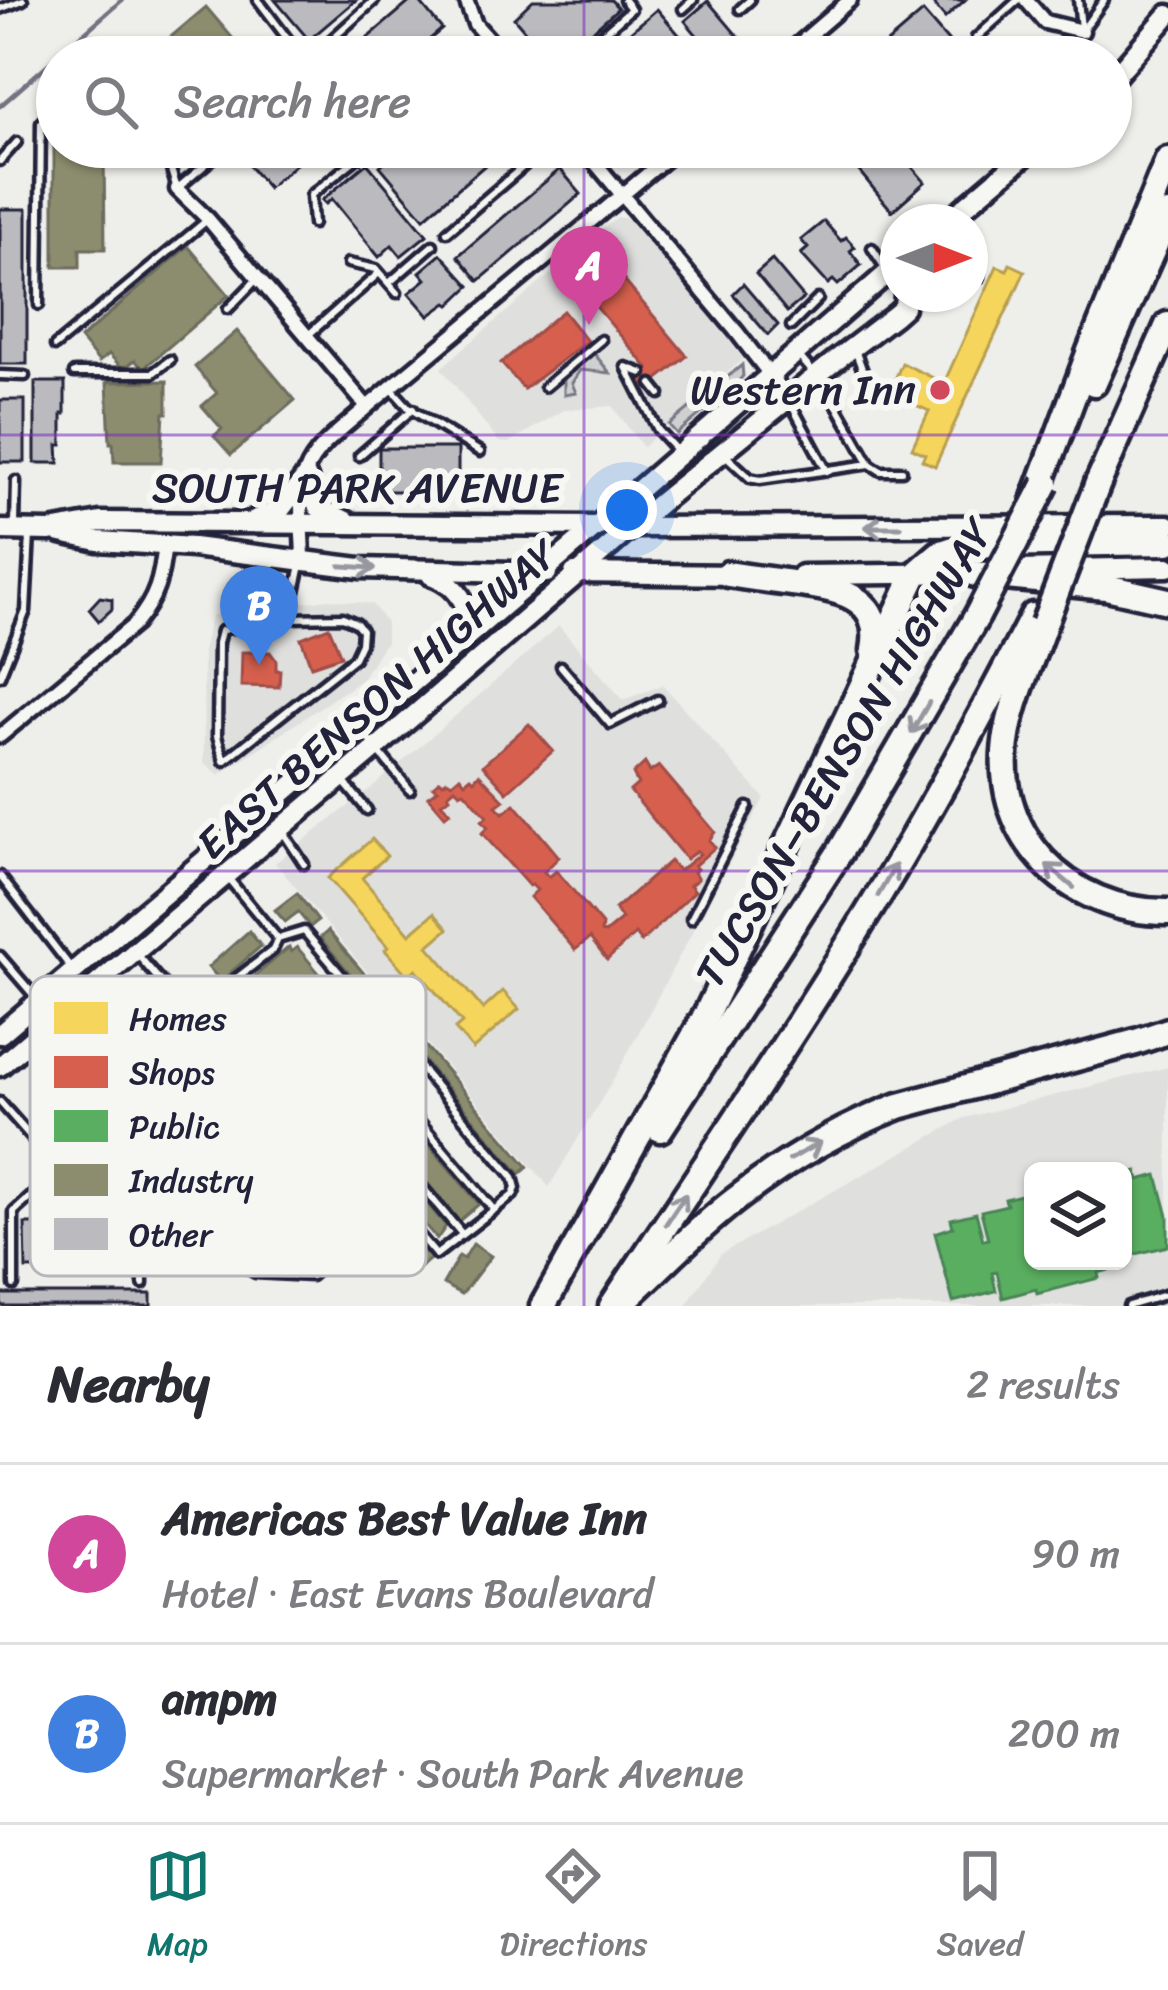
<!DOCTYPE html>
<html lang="en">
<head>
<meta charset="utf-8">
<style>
	:root { --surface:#fff; --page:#f7f7f7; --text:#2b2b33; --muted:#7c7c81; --line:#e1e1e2; --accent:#0f766e }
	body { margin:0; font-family:Sriracha,sans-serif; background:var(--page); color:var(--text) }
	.controls { position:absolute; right:36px; bottom:36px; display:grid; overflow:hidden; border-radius:18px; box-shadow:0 3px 9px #0004 }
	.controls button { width:108px; height:108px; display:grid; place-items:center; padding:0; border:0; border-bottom:3px solid var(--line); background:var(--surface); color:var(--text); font:60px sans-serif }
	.compass { position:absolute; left:880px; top:204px; width:108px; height:108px; border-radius:50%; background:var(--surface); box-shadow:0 3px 9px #0004; rotate:90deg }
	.you { position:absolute; left:627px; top:510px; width:42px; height:42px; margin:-30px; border:9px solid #fff; border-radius:50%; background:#1a73e8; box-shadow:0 0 0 18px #1a73e833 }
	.badge { display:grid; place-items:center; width:78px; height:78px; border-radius:50%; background:var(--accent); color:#fff; font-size:39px; font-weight:700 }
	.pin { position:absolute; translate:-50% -99px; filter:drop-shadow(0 3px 6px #0008) }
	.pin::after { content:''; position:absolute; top:63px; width:42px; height:36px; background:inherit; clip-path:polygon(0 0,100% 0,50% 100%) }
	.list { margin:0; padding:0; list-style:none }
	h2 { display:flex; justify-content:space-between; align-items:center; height:156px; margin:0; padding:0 48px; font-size:51px }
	h2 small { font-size:39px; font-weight:400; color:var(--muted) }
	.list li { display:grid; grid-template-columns:78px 1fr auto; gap:36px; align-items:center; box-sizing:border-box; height:180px; padding:0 48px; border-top:3px solid var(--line) }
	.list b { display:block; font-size:45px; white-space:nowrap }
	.list p { margin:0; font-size:39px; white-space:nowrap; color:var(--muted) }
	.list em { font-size:39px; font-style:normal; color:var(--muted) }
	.icon { flex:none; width:66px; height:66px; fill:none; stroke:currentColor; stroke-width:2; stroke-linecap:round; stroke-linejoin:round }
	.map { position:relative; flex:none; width:1168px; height:1306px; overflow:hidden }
	.search { position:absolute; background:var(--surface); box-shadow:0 3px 9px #0004; left:36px; right:36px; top:36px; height:132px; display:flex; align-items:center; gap:30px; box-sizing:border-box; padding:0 42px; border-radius:66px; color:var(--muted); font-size:45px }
	.sheet { height:516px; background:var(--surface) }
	nav { display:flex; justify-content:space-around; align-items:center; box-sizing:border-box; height:168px; border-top:3px solid var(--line); background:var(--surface); font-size:33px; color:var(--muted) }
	nav a { display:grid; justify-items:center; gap:6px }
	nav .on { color:var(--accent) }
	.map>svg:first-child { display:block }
</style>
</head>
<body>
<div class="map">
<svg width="1168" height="1306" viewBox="0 0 1168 1306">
	<rect width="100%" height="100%" fill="#eeeeeb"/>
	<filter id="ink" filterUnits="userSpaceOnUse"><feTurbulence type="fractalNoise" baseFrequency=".00833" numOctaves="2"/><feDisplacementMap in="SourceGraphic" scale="24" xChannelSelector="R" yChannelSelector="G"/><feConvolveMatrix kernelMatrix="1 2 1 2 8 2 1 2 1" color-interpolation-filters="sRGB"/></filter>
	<g filter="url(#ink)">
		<g fill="#dfdfde" fill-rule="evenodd">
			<path d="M617 217 637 221 743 359 643 447 612 406 564 410 508 443 499 442 441 368Z"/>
			<path d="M329 599 372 604 386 622V642L361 680 219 775 204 763 203 652 211 615Z"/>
			<path d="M559 626 623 700 663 685 764 798 617 1073 549 1187 275 863 373 787Z"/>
			<path d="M1168 1067V1306H686L721 1254 964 1118ZM1033 1171H1123V1261H1033Z"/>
		</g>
		<g fill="#d0d0d1" stroke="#797986" stroke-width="3">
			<path d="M593 352 610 373 580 370 572 383 576 393 564 395V377Z"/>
			<path d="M742 365 743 376 735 385 677 434 669 425Z"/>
		</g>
		<g fill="#f6d55c" stroke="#b69f52" stroke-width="3">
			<path d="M1010 264 1025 271 935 466 922 460 925 454 912 448 929 411 889 393 902 363 944 383 997 266 1007 270Z"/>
			<path d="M372 839 387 856 362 878 410 934 434 913 448 929 428 946 483 1009 503 991 519 1009 473 1049 455 1029 462 1023 416 969 408 976 385 950 388 947 328 878Z"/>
		</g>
		<g fill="#d6604d" stroke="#a04d48" stroke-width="3">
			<path d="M617 272 687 356 647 388 636 378 648 368 587 296Z"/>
			<path d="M563 311 587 341 524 389 501 363Z"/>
			<path d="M329 627 341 656 311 666 301 638Z"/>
			<path d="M242 652H270L276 660V670H280L279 687 241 686Z"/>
			<path d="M529 724 553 751 507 792 483 765Z"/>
			<path d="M645 763 650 772 659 766 715 832 709 840 715 847 694 866 697 869 694 872 698 879 690 885 695 891 641 942 635 934 607 960 590 938 575 950 530 897 537 890 532 885 529 886 482 833 488 827 482 821 487 816 464 791 460 793 455 788 448 794 450 797 441 803 450 812 445 816 428 796 438 789 433 786 440 780 443 783 447 780 452 783 460 776 465 782 471 777 474 780 479 774 504 800 496 806 503 813 515 804 559 857 544 872 549 877 556 871 560 875 602 925 601 932 605 933 622 919 615 909 670 861 679 871 700 854 697 851 686 859 630 791 638 784 633 774Z"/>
		</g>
		<g fill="#5aae61" stroke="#498456" stroke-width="3">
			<path d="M1137 1171 1139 1180 1157 1175 1168 1216V1246L1132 1255 1128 1238 1123 1239V1174Z"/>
			<path d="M1033 1192V1261H1123V1242L1128 1265 1098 1273 1099 1278 1037 1294 1036 1289 1003 1298 997 1272 992 1273 996 1291 953 1302 935 1233 953 1227 951 1219 976 1213 983 1240 988 1239 981 1211 1007 1205 1005 1199Z"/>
		</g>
		<g fill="#8c8c6e" stroke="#6c6c5f" stroke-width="3">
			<path d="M206 7 241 48 230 57H147Z"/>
			<path d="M54 127H57V147H104L105 249H80V267H54Z"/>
			<path d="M188 246 229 295 143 369 135 360 123 369 109 354 99 362 80 339Z"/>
			<path d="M237 331 295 400 231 455 214 436 222 429 202 406 217 393 195 367Z"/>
			<path d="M167 381V413H164L161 462H114L113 443H110L107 382Z"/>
			<path d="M297 893 318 921 310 927 298 912 285 922 275 910Z"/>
			<path d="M249 931 261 946 221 981 208 967Z"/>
			<path d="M328 931 528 1167 520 1174 320 938Z"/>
			<path d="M289 947 291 952 297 947 340 998 276 1053 234 1003 239 998 235 993Z"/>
			<path d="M208 995 431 1258 421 1267 198 1004Z"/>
			<path d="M330 1027 479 1204 459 1221 311 1044Z"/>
			<path d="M299 1051 446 1226 437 1239 284 1060Z"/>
			<path d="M473 1244 491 1256 462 1294 443 1284 459 1256 464 1259Z"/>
		</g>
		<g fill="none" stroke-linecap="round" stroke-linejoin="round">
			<path stroke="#727281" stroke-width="4.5" d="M0 106 122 0"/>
		</g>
		<g fill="#bbbbbf" stroke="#22223b" stroke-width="3">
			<path d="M275 0H356L309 40Z"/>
			<path d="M412 0H418L442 29 409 57H345Z"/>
			<path d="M533 0H611L618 8 563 57H547L514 18Z"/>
			<path d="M930 0H965L945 18Z"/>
			<path d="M708 1 747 47 735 57H715L685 21Z"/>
			<path d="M657 9 698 57H612L607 52Z"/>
			<path d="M923 12 961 56 960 57H899L887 43Z"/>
			<path d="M233 147H316L268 188Z"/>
			<path d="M401 147H506L424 218 380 166Z"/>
			<path d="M885 147H895L925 182 892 211 858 170Z"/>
			<path d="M367 163 427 235 401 256 392 245 379 257 332 199 326 204 322 200Z"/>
			<path d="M560 169 581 194 479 281 458 256Z"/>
			<rect x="0" y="209" width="27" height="155"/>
			<path d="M824 221 841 241 846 237 855 247 850 251 861 265 838 285 833 280 828 284 801 254 808 248 801 240Z"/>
			<path d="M441 254 470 286 450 305 447 303 429 316 409 293 426 279 420 272Z"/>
			<path d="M772 260 804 298 787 312 756 274Z"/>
			<path d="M743 284 778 325 768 335 733 294Z"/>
			<path d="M35 382H65V414H62V445H58L59 463H35Z"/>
			<rect x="0" y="400" width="25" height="62"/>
			<rect x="379" y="448" width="79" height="43"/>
			<path d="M100 597 112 599V609L99 621 89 609Z"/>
			<path d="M134 1223 135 1267 26 1269 25 1224Z"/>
			<rect x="1" y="1294" width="150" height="12"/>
		</g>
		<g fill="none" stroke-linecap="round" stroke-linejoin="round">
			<defs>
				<g id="lane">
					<path d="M258 0 296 50 288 57"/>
					<path d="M1078 0 1081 28"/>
					<path d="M0 9 23 0"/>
					<path d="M683 9 693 0"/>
					<path d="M740 9 750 0"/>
					<path d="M1082 31 1104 0"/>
					<path d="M599 37 631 9 624 0"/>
					<path d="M976 38 1018 0"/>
					<path d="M312 57 375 0"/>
					<path d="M164 147 177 189"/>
					<path d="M0 161 17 142"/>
					<path d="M179 187 212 159 206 147"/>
					<path d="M313 224 311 195 361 155 375 154"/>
					<path d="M447 232 546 147"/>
					<path d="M872 248 886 269"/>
					<path d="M348 263 376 269 397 293"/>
					<path d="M970 270 980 277"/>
					<path d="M389 283 433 245"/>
					<path d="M39 305 41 122 57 106"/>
					<path d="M228 309 256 280"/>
					<path d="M791 326 818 299"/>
					<path d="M307 336 379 273"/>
					<path d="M55 346 206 221"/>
					<path d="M855 350 867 382"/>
					<path d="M798 355 828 390 870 464 881 471H902"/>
					<path d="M74 373H153L170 360"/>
					<path d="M642 373 626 367 658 430 677 451"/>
					<path d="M0 375 25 376"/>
					<path d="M652 384 660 394"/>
					<path d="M545 387 601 340"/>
					<path d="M391 388 409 408 480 452"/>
					<path d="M789 400 827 471"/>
					<path d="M723 453 750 478 760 480 870 464"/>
					<path d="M359 456 413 409"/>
					<path d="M15 525 16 481"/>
					<path d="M343 617 356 623 362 630 361 643 354 658 224 761 217 736 218 643 221 631 230 628 273 627 289 618Z"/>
					<path d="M289 618 301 565"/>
					<path d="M561 666 610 724 658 700"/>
					<path d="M0 676 26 611 30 534"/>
					<path d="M361 730 410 790"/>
					<path d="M343 781 367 810"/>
					<path d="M283 832 304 864"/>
					<path d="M0 876 71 968"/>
					<path d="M228 878 278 939 273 950 220 991 228 1008 436 1255 513 1195 516 1188 513 1177 304 931 278 939"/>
					<path d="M691 919 748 807"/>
					<path d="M0 956 37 999"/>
					<path d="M332 1017 494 1210"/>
					<path d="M36 1041 226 1255 255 1273 311 1276 329 1260V1239L304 1208 310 1155 137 954"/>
					<path d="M300 1042 462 1234"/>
					<path d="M274 1062 359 996"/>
					<path d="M0 1102 60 1170 14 1212V1285"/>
					<path d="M103 1117 198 1025"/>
					<path d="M60 1170 110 1213 142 1214 143 1284"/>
					<path d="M1128 1306 1168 1294"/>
				</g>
				<g id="street">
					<path d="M466 0 475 24 504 57"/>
					<path d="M1026 0 1045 22 1082 31"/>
					<path d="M784 57 850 0"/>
					<path d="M582 147 736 331 788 398"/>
					<path d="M177 189 208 219 367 407"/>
					<path d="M303 561C303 534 297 499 306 472 315 447 347 425 367 407L680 147"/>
					<path d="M0 736 135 624C157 597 161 579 165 544"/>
				</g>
				<g id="secondary">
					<path d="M1111 81 1168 15"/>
					<path d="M947 222 1035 147"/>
					<path d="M306 476 318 507 346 521"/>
					<path d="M256 519 281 509 305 478"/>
					<path d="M627 527 1168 525"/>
					<path d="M0 530 50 531 100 522 599 526"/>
					<path d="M61 533 98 541 193 547 360 568 547 573"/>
					<path d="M1018 570 1168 567"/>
					<path d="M574 573 739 575"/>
					<path d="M431 575C460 586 477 611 459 641"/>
					<path d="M802 575 984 573"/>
					<path d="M0 1034 597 526 898 264"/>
					<path d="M0 1066 375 749 661 502 836 360 895 315 904 307 905 294"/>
				</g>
				<g id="highway">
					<path d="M1094 383 1168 215"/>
					<path d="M1098 483 1168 325"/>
					<path d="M1035 498 1090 351 1168 160"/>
					<path d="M728 574C747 577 766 580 784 582 827 588 885 590 874 650"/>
					<path d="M975 574 1106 587 1168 601"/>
					<path d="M1044 624C1032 659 1015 694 1008 730 987 833 1068 913 1168 912"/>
					<path d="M660 1129 841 850 977 616"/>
					<path d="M629 1296C664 1264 697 1229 735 1200 785 1161 839 1129 899 1106L1136 1042 1168 1031"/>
					<path d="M543 1306 707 1013 915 575 939 554 954 549 991 545 1168 542"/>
					<path d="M612 1306C698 1176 786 1047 868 913 927 817 981 717 1033 616"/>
				</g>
			</defs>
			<use href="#lane" stroke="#22223b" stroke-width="15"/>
			<use href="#street" stroke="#22223b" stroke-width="21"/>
			<use href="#secondary" stroke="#22223b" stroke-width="27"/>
			<use href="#highway" stroke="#22223b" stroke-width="33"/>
			<use href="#lane" stroke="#f6f6f2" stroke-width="6"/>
			<use href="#street" stroke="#f6f6f2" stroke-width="12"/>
			<use href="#secondary" stroke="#f6f6f2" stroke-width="18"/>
			<use href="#highway" stroke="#f6f6f2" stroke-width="24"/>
			<defs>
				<g id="highway-bridge">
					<path d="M977 616 1046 483"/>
					<path d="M1044 624 1098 483"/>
				</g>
			</defs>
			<use href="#highway-bridge" stroke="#22223b" stroke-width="33" stroke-linecap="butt"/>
			<use href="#highway-bridge" stroke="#f6f6f2" stroke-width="24"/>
		</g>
		<defs><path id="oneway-shaft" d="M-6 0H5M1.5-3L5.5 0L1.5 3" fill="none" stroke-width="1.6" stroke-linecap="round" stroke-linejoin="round" transform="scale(3)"/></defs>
		<g stroke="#9797a0">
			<use href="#oneway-shaft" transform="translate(883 527) rotate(180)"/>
			<use href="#oneway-shaft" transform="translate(358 567) rotate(4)"/>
			<use href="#oneway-shaft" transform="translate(920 718) rotate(120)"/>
			<use href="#oneway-shaft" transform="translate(1060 876) rotate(-140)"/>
			<use href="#oneway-shaft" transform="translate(887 880) rotate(-60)"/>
			<use href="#oneway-shaft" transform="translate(805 1151) rotate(-30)"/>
			<use href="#oneway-shaft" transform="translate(676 1209) rotate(-56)"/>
		</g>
	</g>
	<path fill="none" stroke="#7b2cbf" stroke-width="3" stroke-opacity="0.55" d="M584 0V57M584 147V1306M0 435H1168M0 871H1168"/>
	<circle fill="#d1495b" stroke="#f6f6f2" stroke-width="4.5" cx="940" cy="390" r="12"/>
	<g text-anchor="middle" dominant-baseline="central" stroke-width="12" stroke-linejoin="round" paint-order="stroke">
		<g font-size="42" fill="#22223b" stroke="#f6f6f2" text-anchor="end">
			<text x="916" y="390">Western Inn</text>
		</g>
		<g font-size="42" fill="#22223b" stroke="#f6f6f2">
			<text x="357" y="488">SOUTH PARK AVENUE</text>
			<text transform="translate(377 699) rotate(-41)">EAST BENSON HIGHWAY</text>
			<text transform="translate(844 753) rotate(-59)">TUCSON–BENSON HIGHWAY</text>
		</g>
	</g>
	<rect x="30" y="976" width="396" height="300" rx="18" fill="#f6f6f2" stroke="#b6b6bb" stroke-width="3"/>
	<rect x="54" y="1002" width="54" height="32" fill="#f6d55c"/>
	<rect x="54" y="1056" width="54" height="32" fill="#d6604d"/>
	<rect x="54" y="1110" width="54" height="32" fill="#5aae61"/>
	<rect x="54" y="1164" width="54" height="32" fill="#8c8c6e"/>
	<rect x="54" y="1218" width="54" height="32" fill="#bbbbbf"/>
	<g font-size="33" fill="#22223b">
		<text x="129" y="1030">Homes</text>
		<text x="129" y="1084">Shops</text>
		<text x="129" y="1138">Public</text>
		<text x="129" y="1192">Industry</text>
		<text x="129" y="1246">Other</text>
	</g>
</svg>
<div class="controls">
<button><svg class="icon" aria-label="layers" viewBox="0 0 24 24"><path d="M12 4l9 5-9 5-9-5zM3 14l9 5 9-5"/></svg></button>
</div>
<svg class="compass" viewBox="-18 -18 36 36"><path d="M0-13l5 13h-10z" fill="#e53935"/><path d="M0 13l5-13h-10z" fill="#7c7c81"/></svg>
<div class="you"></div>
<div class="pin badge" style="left:589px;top:325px;background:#d1479c">A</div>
<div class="pin badge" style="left:259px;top:665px;background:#3f7fe0">B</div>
<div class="search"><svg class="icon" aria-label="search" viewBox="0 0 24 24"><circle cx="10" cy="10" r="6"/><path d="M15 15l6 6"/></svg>Search here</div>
</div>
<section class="sheet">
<h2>Nearby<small>2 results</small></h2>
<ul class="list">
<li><span class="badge" style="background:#d1479c">A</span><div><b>Americas Best Value Inn</b><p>Hotel · East Evans Boulevard</p></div><em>90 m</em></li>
<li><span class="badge" style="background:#3f7fe0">B</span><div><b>ampm</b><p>Supermarket · South Park Avenue</p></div><em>200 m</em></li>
</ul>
</section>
<nav>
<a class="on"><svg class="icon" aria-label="map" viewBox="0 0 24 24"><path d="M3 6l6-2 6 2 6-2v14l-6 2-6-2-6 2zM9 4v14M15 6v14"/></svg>Map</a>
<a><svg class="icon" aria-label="directions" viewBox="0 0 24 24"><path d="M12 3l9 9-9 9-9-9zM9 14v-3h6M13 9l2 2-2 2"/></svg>Directions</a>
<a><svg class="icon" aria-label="saved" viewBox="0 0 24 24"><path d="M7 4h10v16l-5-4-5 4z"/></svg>Saved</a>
</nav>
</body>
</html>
